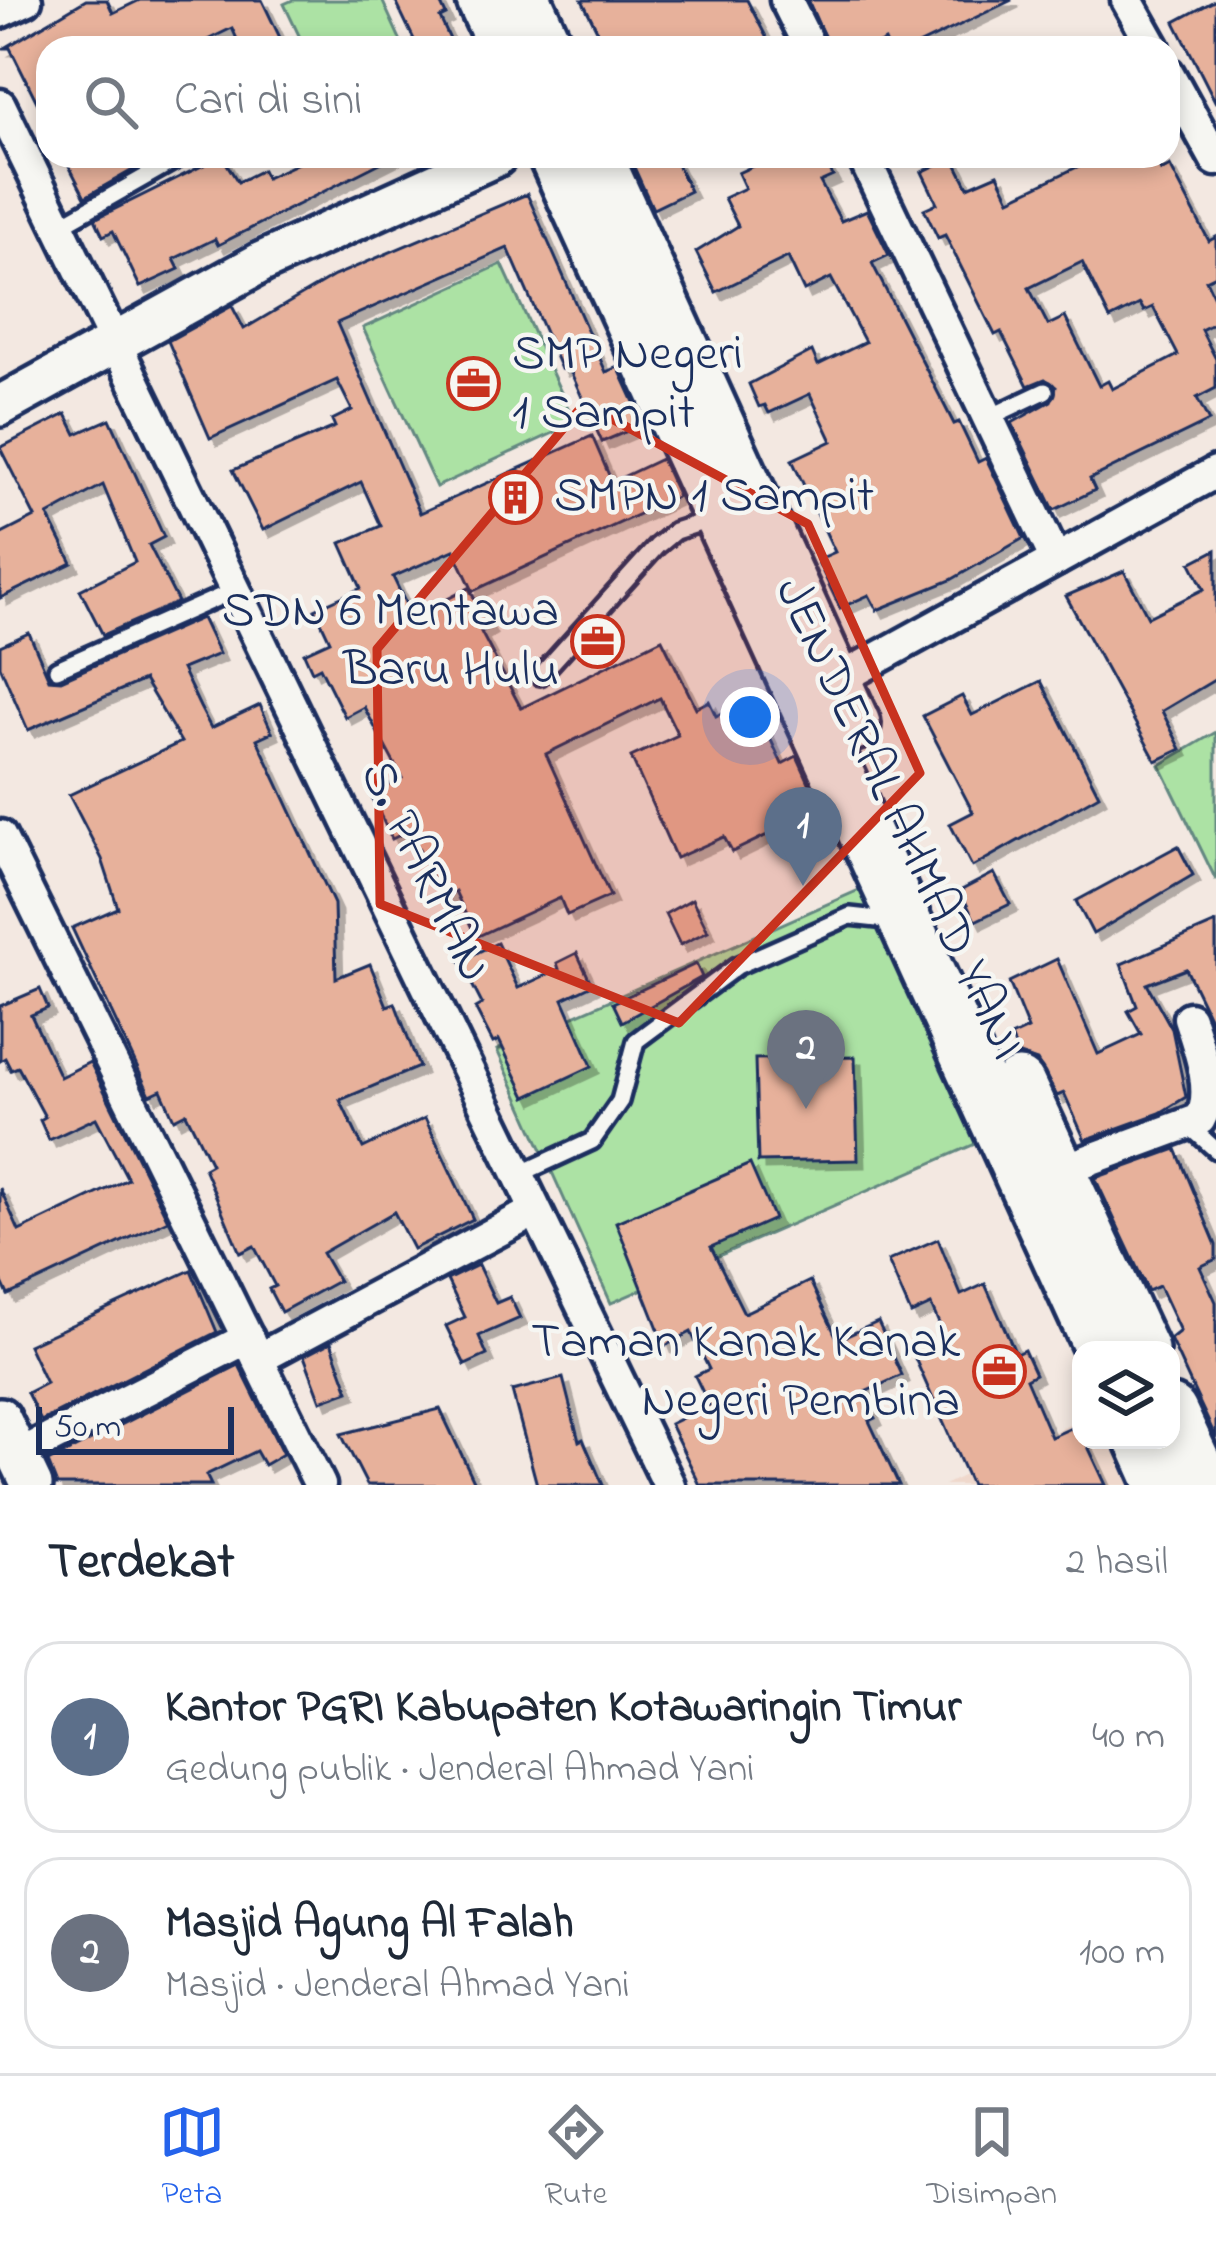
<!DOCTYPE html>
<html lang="id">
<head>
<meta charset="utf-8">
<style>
	:root { --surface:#fff; --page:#f6f6f7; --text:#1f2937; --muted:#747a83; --line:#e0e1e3; --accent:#2563eb }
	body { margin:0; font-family:"Indie Flower",sans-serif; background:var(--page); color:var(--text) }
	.controls { position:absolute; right:36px; bottom:36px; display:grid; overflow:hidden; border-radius:24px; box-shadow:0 6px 18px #0003 }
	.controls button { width:108px; height:108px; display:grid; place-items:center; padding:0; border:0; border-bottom:3px solid var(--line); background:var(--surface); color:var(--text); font:60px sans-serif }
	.scale { position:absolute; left:36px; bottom:30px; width:198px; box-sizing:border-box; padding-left:12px; border:6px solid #1b2f5e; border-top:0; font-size:33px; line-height:42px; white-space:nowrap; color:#1b2f5e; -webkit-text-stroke:9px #f6f6f2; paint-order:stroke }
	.you { position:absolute; left:750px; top:717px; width:42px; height:42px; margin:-30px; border:9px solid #fff; border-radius:50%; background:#1a73e8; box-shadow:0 0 0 18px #1a73e833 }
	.badge { display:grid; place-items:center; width:78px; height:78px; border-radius:50%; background:var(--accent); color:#fff; font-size:39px; font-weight:700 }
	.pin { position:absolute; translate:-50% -99px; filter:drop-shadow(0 3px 6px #0008) }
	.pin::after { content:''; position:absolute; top:63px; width:42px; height:36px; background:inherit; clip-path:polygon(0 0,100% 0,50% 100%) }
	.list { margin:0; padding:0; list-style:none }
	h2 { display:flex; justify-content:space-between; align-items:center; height:156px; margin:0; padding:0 48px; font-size:51px }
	h2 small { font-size:39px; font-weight:400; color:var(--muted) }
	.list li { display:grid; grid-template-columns:78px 1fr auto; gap:36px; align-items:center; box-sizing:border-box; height:192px; margin:0 24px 24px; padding:0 24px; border:3px solid var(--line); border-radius:36px }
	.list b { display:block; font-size:45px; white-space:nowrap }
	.list p { margin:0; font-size:39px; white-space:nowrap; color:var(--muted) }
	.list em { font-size:39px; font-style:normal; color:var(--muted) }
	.icon { flex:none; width:66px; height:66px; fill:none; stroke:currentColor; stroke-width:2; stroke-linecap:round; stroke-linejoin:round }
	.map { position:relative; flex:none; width:1216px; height:1485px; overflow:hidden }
	.search { position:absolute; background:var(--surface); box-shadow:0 6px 18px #0003; left:36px; right:36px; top:36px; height:132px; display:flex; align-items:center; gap:30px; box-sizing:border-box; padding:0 42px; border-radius:36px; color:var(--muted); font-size:45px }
	.sheet { height:588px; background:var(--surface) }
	nav { display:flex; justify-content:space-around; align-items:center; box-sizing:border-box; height:168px; border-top:3px solid var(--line); background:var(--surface); font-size:33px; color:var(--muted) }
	nav a { display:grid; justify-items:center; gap:6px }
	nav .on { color:var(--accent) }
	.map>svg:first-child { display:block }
</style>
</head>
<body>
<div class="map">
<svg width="1216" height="1485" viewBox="0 0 1216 1485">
	<defs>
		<filter id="shadow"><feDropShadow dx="7" dy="7" stdDeviation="0" flood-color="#0004"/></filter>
	</defs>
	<rect width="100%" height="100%" fill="#f3e8e1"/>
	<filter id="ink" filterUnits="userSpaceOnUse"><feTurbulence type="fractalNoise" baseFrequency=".00833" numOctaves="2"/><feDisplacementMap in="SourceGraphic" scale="24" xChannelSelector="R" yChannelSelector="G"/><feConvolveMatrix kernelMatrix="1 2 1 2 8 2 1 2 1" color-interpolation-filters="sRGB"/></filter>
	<g filter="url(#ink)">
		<path fill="#efd8cc" d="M1081 1419V1440H1131L1151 1485H944Z"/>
		<g fill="#ace2a4" stroke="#648881" stroke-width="3">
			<path d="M293 0H382L404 48H305L284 4Z"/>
			<path d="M502 264 575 423 436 487 363 328Z"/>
			<path d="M1216 732V880L1160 765Z"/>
			<path d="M875 883 991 1137 611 1303 497 1050Z"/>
		</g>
		<g fill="#e7b19b" stroke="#1b2f5e" stroke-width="3" fill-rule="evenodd" filter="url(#shadow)">
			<path d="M86 0H107L113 13 140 0H262L285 48H241L232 28 191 48H48V124L10 48H5Z"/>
			<path d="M395 0H439L446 15 440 18 454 48H418Z"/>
			<path d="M582 0H747L772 48H606Z"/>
			<path d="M808 0H1012L912 48H888L885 41 871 48H829Z"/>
			<path d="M1216 0V103L1175 22Z"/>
			<path d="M64 156H131L138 167 85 197Z"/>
			<path d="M222 156 238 182 262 170 266 178 313 156H394L218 245 215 239 174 259 179 269 140 287 113 231 103 236 95 219Z"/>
			<path d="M629 156H673L690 191 653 209Z"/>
			<path d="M753 156H822L833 176 820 182 841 221 867 210 889 255 872 263 954 424 959 422 978 462 986 458 1024 538 951 580 877 610 869 595 840 608 817 560 835 552 792 460 832 441 810 394 769 413 765 405 759 407 749 384 812 351 818 365 865 342 831 278 804 291 788 257 716 292 696 252 738 226 724 198 745 188 738 173 757 164Z"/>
			<path d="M1100 156H1154L1161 171 1170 166 1209 241 1216 237V275L1206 280 1216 301V322L1201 330 1216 359V388L1197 398 1209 421 1090 479 1095 490 1054 510 1012 423 1051 401 1056 387 1045 379 1028 386 1001 332 995 335 945 235 938 238 924 209 937 203 922 172 953 157 968 187 998 174 1010 199ZM1082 262 1110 319 1140 304 1144 311 1153 307 1178 355 1112 389 1108 381 1099 386 1065 317 1048 325 1029 288Z"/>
			<path d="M527 194 606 372 618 367 644 424 602 442 568 366 561 369 508 248 337 323 420 513 592 436 612 482 661 459 678 496 473 591 454 550 393 577 412 617 469 588 489 627 481 632 521 708 662 639 696 708 709 701 716 716 736 706 749 732 764 725 782 764 797 756 821 809 732 852 724 837 676 858 631 757 678 735 660 698 546 754 610 896 567 915 560 898 476 937 455 891 441 898 410 830 392 839 370 794 402 778 364 707 345 717 320 667 312 671 304 653 330 641 315 609 361 588 341 543 381 526 361 482 263 530 233 470 335 427 332 420 352 410 337 380 210 438 168 341 232 306 244 329 334 276Z"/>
			<path d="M66 414 76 434 110 419 164 537 149 545 178 602 103 635 80 590 135 562 103 485 48 515 72 563 0 598V535L35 517 0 448Z"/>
			<path d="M1216 550V679L1162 711 1181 749 1156 761 1066 596 1124 571 1148 617 1204 589 1191 563Z"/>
			<path d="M202 618 219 654 182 669 200 707 211 728 260 705 272 732 257 739 334 904 336 978 370 964 387 1006 395 1003 419 1067 340 1100 363 1148 425 1118 473 1219 413 1249 394 1212 322 1253 338 1281 281 1312 269 1289 275 1286 254 1246 240 1253 204 1168 211 1164 186 1113 174 1119 161 1090 150 1095 72 928 118 908 102 859 69 795 181 742 144 680 28 730 0 666V646L29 633 49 679 61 680Z"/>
			<path d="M1041 681 1099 795 972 867 950 824 973 812 923 716 962 696 972 715Z"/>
			<path d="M1178 846 1193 875 1093 934 1076 901Z"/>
			<path d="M994 873 1010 904 975 921 960 891Z"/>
			<path d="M692 899 708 931 680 945 665 914Z"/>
			<path d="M1216 923V1031L1186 969 1147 984 1172 1029 1186 1097 1160 1113 1085 1140 1064 1093 1057 1096 1037 1061 1019 1055 1011 1037 1028 1029 1009 982 1057 959 1098 1054 1141 1034 1128 1011 1137 1006 1121 964Z"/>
			<path d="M497 943 518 988 559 969 557 963 577 953 592 985 563 999 592 1066 526 1097 499 1040 493 1043 475 1008 482 1004 460 961Z"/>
			<path d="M696 964 702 977 622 1022 613 1003Z"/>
			<path d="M40 989 48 1008 31 1015 60 1077 90 1062 168 1220 8 1295 0 1278V1188L19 1231 128 1179 96 1118 49 1140 40 1120 45 1117 18 1067 11 1070 5 1058 0 1061V1006Z"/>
			<path d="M855 1057 858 1160 758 1162 755 1059Z"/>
			<path d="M1176 1149 1216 1245V1259L1200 1267 1216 1302V1438L1170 1339 1180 1331 1159 1286 1148 1291 1095 1178Z"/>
			<path d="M750 1164 774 1219 711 1247 744 1313 810 1281 838 1340 878 1322 902 1375 863 1393 875 1418 869 1421 899 1485H700L670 1424 709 1405 695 1376 709 1369 691 1332 665 1346 616 1222Z"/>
			<path d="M938 1239 961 1295 985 1284 1016 1354 1024 1350 1035 1374 1026 1379 1051 1437 1078 1425 1106 1485H971L914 1356 947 1342 931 1305 911 1314 888 1261Z"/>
			<path d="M478 1265 496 1303 510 1297 520 1318 479 1336 487 1355 465 1365 446 1326 465 1317 447 1280Z"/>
			<path d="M191 1270 217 1332 41 1421 27 1393 46 1383 28 1345Z"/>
			<path d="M331 1342 349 1391 321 1401 304 1356Z"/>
			<path d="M239 1365 283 1454 264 1465 256 1451 206 1475 211 1485H57L48 1462Z"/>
			<path d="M563 1378 579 1441 583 1439 603 1485H537L512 1391Z"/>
			<path d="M440 1409 476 1485H367L341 1434Z"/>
		</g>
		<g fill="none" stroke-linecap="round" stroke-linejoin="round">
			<defs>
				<g id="service">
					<path d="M59 226 182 156"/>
					<path d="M988 418 1045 391"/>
					<path d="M57 669 235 590"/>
					<path d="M540 676 657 546 675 531 712 519"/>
					<path d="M1188 1125 1216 1150"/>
					<path d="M518 1175 592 1141 620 1101 636 1041 737 966 850 916 896 921"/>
				</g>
				<g id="minor">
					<path d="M786 0 810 48"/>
					<path d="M1127 0 1154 48"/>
					<path d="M0 12 26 0"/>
					<path d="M1168 73 1216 160"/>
					<path d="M0 105 669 1485"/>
					<path d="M863 156 1056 560"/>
					<path d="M825 687 1216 472"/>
					<path d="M0 836 320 1485"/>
					<path d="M1059 1171 1200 1119C1216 1092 1198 1046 1189 1018"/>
					<path d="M258 1359 535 1211"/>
					<path d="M18 1455 248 1338"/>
				</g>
				<g id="tertiary">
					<path d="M0 406 262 262 496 156"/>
					<path d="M0 1418 32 1485"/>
				</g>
				<g id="trunk">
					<path d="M483 0 505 48"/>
					<path d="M525 0 547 48"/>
					<path d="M555 156 1101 1350"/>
					<path d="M596 156 854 724"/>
					<path d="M1019 1085 1142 1350"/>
					<path d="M1171 1412 1205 1485"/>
					<path d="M1142 1440 1162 1485"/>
				</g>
			</defs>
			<use href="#service" stroke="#1b2f5e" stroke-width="24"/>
			<use href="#minor" stroke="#1b2f5e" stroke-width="39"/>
			<use href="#tertiary" stroke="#1b2f5e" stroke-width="48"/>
			<use href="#trunk" stroke="#1b2f5e" stroke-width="60"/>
			<use href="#service" stroke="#f6f6f2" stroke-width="15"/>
			<use href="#minor" stroke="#f6f6f2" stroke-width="30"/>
			<use href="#tertiary" stroke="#f6f6f2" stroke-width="39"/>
			<use href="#trunk" stroke="#f6f6f2" stroke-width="51"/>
		</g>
	</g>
	<path fill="#c8321e" fill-opacity="0.2" stroke="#c8321e" stroke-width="9" stroke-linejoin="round" d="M584 404 808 524 920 773 679 1023 380 904 377 649Z"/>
	<defs>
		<symbol id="office-ring" viewBox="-11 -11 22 22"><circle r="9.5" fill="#f6f6f2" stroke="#c8321e" stroke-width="1.5"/><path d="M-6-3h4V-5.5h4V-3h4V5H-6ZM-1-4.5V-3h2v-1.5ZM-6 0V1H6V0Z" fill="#c8321e"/></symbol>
		<symbol id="building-ring" viewBox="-11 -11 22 22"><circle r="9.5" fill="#f6f6f2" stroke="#c8321e" stroke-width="1.5"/><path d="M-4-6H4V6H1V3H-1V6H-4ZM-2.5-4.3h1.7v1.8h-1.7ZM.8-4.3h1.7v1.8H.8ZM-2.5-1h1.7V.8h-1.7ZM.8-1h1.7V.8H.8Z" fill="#c8321e"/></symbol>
	</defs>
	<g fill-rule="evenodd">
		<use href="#office-ring" x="444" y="354" width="59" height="59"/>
		<use href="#building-ring" x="486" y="468" width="59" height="59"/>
		<use href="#office-ring" x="568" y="612" width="59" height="59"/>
		<use href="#office-ring" x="970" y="1342" width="59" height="59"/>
	</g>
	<g text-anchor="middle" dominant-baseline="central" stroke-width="9" stroke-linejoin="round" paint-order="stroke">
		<g font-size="51" fill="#1b2f5e" stroke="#f6f6f2" text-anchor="start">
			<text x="512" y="355">SMP Negeri<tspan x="512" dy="59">1 Sampit</tspan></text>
			<text x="554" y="497">SMPN 1 Sampit</text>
			<text x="559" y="612" text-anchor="end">SDN 6 Mentawa<tspan x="559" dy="59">Baru Hulu</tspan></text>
			<text x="960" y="1343" text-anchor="end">Taman Kanak Kanak<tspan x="960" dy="59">Negeri Pembina</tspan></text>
		</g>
		<g font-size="51" fill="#1b2f5e" stroke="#f6f6f2">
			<text transform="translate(898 819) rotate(65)">JENDERAL AHMAD YANI</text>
			<text transform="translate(424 872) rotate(64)">S. PARMAN</text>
		</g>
	</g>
</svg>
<div class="controls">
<button><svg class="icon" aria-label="layers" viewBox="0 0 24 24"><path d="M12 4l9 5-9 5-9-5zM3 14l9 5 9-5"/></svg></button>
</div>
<div class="scale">50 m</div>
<div class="you"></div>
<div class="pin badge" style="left:803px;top:886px;background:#5c6f8a">1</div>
<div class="pin badge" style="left:806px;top:1109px;background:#6b7280">2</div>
<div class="search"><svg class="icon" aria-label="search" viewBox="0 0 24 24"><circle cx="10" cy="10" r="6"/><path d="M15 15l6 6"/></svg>Cari di sini</div>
</div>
<section class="sheet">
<h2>Terdekat<small>2 hasil</small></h2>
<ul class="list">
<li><span class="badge" style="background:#5c6f8a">1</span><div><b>Kantor PGRI Kabupaten Kotawaringin Timur</b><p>Gedung publik · Jenderal Ahmad Yani</p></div><em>40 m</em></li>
<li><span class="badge" style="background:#6b7280">2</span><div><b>Masjid Agung Al Falah</b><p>Masjid · Jenderal Ahmad Yani</p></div><em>100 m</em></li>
</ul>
</section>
<nav>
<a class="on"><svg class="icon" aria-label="map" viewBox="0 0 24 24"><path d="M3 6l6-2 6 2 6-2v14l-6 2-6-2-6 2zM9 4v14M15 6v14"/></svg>Peta</a>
<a><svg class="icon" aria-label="directions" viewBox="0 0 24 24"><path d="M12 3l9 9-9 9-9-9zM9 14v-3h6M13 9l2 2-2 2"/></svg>Rute</a>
<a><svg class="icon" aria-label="saved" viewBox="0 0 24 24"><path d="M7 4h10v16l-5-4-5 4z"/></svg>Disimpan</a>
</nav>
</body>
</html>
